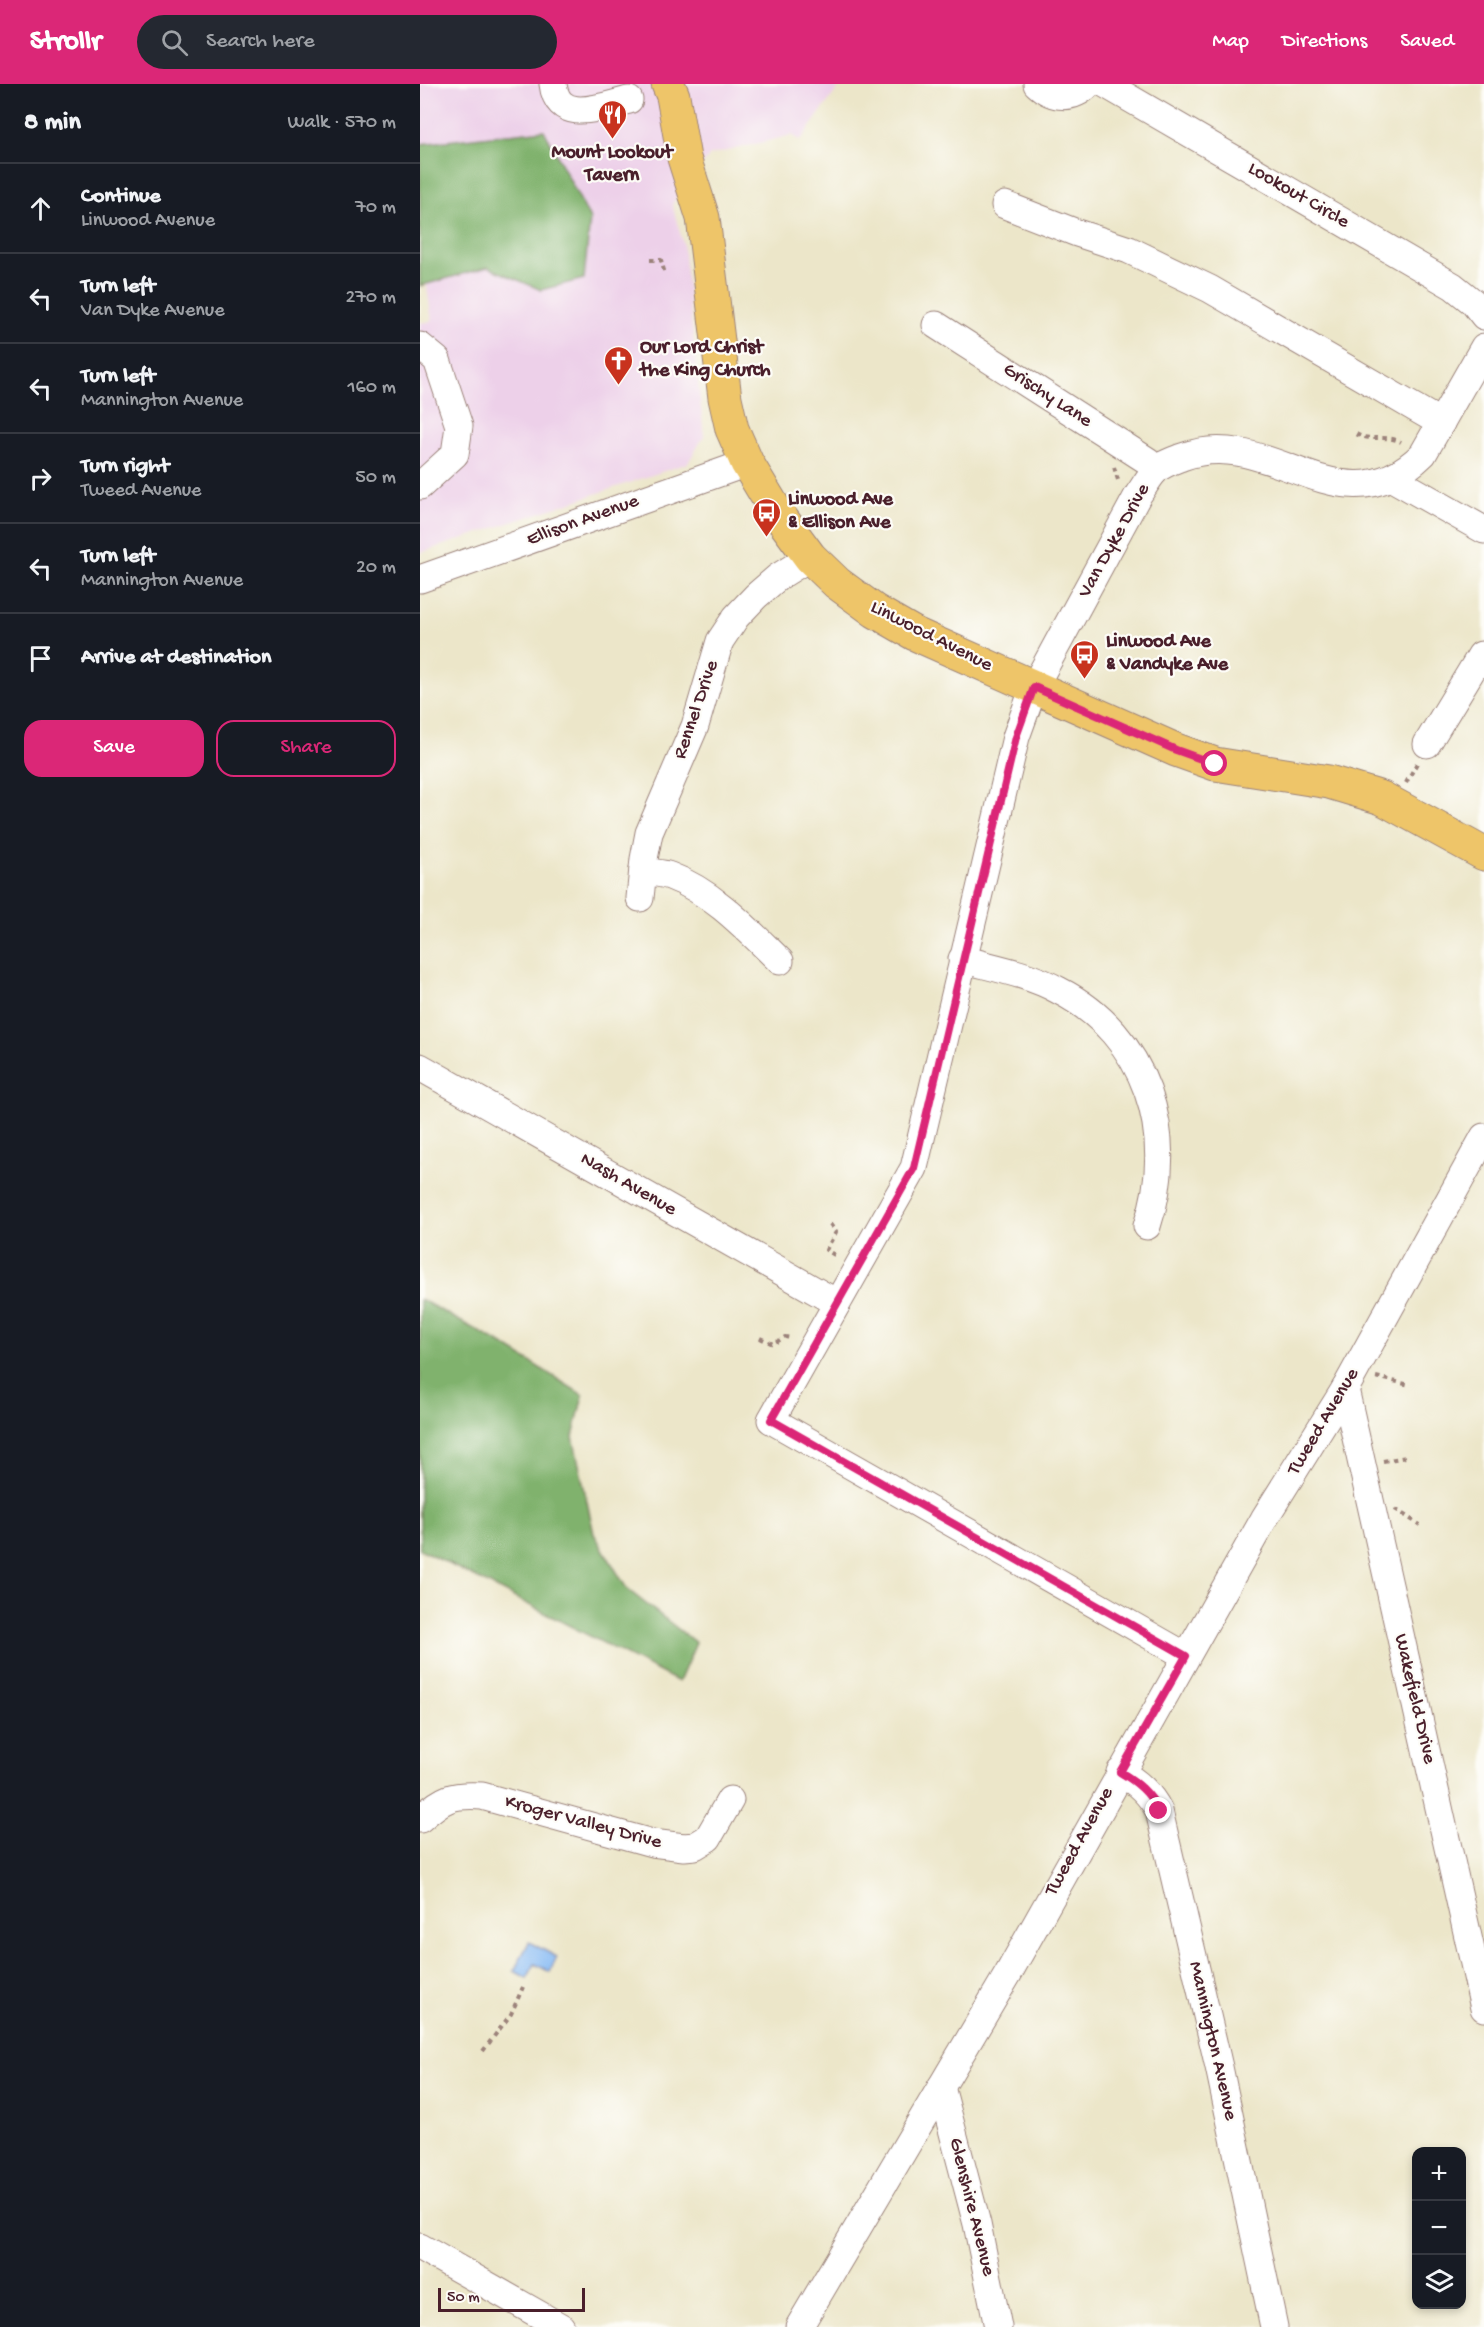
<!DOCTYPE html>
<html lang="en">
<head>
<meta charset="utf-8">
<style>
	:root { --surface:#171b24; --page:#242831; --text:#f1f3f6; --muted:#9ea1a6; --line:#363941; --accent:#db2777 }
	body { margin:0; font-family:"Gochi Hand",sans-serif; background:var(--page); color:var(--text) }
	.controls { position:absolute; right:18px; bottom:18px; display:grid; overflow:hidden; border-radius:12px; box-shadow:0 3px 9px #0003 }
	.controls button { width:54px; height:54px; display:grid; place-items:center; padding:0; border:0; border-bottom:2px solid var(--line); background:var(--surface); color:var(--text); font:30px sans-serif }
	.scale { position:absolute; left:18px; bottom:15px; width:147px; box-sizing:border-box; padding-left:6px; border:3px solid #4a1f2b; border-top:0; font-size:16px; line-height:21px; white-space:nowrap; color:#4a1f2b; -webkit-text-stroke:4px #fdfcf7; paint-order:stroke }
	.stop { position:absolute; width:18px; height:18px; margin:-14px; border:4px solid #db2777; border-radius:50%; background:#fff }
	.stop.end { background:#db2777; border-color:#fff; box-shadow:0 2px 6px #0008 }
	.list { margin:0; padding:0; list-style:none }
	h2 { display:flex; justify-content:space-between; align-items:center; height:78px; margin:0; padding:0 24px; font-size:26px }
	h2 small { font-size:20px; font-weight:400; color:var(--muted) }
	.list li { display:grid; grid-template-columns:39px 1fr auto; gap:18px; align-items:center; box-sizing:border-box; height:90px; padding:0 24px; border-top:2px solid var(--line) }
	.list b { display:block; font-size:22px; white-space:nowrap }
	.list p { margin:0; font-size:20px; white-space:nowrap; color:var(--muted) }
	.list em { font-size:20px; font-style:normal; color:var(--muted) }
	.actions { display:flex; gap:12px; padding:18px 24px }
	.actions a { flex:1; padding:14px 0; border:2px solid var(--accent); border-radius:18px; text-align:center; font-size:21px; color:var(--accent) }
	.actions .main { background:var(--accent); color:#fff }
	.icon { flex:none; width:33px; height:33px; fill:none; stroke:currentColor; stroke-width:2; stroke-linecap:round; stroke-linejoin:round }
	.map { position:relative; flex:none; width:1064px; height:2243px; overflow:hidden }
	header { display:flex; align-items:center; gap:36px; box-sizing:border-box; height:84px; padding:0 30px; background:var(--accent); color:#fff }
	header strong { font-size:28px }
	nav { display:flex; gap:33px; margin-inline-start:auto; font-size:21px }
	.search { width:420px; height:54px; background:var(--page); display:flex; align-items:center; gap:15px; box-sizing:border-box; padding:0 21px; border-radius:33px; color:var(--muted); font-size:22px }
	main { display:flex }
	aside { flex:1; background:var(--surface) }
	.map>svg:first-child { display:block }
</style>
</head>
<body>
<header>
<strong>Strollr</strong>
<div class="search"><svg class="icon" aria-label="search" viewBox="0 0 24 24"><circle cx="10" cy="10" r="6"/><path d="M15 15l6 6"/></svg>Search here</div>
<nav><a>Map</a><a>Directions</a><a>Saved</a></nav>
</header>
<main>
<aside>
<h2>8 min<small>Walk · 570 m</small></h2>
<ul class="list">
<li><svg class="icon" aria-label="ahead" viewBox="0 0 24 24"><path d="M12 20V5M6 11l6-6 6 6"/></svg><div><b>Continue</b><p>Linwood Avenue</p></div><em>70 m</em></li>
<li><svg class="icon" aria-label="left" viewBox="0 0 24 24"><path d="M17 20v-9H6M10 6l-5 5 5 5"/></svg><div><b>Turn left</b><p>Van Dyke Avenue</p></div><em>270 m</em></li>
<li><svg class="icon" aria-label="left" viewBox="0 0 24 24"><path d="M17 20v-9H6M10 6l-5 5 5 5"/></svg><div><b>Turn left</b><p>Mannington Avenue</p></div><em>160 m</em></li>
<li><svg class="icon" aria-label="right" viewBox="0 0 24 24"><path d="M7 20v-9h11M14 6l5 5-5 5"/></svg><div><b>Turn right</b><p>Tweed Avenue</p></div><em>50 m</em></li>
<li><svg class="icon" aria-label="left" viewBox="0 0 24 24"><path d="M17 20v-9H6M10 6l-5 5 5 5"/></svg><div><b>Turn left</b><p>Mannington Avenue</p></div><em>20 m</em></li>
<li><svg class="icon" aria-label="arrive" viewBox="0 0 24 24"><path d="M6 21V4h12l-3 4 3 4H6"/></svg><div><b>Arrive at destination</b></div></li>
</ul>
<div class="actions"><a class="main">Save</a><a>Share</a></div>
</aside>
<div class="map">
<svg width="1064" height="2243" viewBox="0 0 1064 2243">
	<rect width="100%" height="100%" fill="#fdfcf7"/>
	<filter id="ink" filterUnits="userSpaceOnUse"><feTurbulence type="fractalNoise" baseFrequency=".0167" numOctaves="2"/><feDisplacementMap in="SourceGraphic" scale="12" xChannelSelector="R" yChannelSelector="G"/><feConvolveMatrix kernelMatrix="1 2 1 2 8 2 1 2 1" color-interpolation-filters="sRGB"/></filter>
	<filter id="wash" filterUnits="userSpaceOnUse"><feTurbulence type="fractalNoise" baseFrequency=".008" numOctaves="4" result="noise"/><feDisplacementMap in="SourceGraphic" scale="24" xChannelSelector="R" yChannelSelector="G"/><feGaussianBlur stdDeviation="1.35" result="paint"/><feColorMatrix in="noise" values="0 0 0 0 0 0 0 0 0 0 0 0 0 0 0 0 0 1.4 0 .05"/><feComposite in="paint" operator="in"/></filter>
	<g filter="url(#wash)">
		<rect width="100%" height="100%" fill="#ece6c9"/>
		<path fill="#edd0e9" d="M0 0H421L380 57 372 51 290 71 252 120 263 159 284 352 268 379 0 469V239L12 237 0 155Z"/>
		<g fill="#80b26d" stroke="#65684c" stroke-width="1.5">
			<path d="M124 46 170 135 164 195 121 206 68 183 0 202V60Z"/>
			<path d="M0 1215 85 1262 163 1311 153 1353 174 1450 207 1505 276 1559 259 1598 0 1465Z"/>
		</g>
		<path fill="#86baf4" stroke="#686c90" stroke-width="1.5" d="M109 1858 137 1873 130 1888 115 1880 107 1894 94 1887Z"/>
	</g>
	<g filter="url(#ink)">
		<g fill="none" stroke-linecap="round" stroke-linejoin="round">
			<defs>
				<g id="minor">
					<path d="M133 0C138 42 182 22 209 16"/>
					<path d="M617 0C633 15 653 16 669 0"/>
					<path d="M685 0 1033 202 1053 218 1064 232"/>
					<path d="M585 121 657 149 709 166 790 205 1021 339"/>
					<path d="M516 241 728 377 735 387"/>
					<path d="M0 262 17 276 39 342 35 370 0 402"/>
					<path d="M972 394 1064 446"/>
					<path d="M0 495 327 379"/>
					<path d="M1007 660 1061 571 1064 573"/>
					<path d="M223 787C232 789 242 789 250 792 293 808 328 846 360 877"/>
					<path d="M220 814 224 775 229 749 275 642 300 557 316 533 336 512 358 493 390 473"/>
					<path d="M542 875C574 884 609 890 638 906 727 951 758 1051 727 1142"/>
					<path d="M0 983 417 1219"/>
					<path d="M925 1305 1064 1924"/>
					<path d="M766 1572 351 1336 494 1084 596 653 614 603 718 411C723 404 728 395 734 388 740 381 752 377 762 373 852 339 920 452 1003 370L1064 263"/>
					<path d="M700 1688C717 1698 730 1709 739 1727L799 1983 854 2243"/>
					<path d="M0 1735C23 1714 32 1710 62 1712L232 1759 264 1763 275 1762 288 1754 310 1716"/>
					<path d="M521 2003 557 2140 578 2243"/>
					<path d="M0 2163 141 2243"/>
					<path d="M379 2243 588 1890 844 1435 925 1305 1064 1053"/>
				</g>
				<path id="major" d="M248 0 253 12 264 74 283 134 305 314 312 345 327 379 356 427 390 473 417 499 455 527 495 550 756 666 795 680 909 698 962 714 1064 770"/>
			</defs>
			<use href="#minor" stroke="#9b827a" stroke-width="29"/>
			<use href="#major" stroke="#9b827a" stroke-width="35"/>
			<g stroke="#9b827a" stroke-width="4" stroke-dasharray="4.5 4.5" stroke-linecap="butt">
				<path d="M230 176H241L245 190"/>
				<path d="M936 350C950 358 966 350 981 358"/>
				<path d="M694 383 698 396"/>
				<path d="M986 699 997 679"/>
				<path d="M410 1140 416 1148 406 1166 418 1173"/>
				<path d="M340 1254 353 1260 365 1253 372 1254"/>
				<path d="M956 1293 990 1301"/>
				<path d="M963 1377 986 1373"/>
				<path d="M975 1425 1000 1441"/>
				<path d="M63 1967 91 1930 103 1903"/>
			</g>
			<use href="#minor" stroke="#fff" stroke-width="27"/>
			<use href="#major" stroke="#eec569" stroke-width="33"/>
		</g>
	</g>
	<g fill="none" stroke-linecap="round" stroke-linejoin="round" filter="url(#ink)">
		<path stroke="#db2777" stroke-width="8" d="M739 1727C730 1709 717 1698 700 1688L766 1572 351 1336 494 1084 596 653 614 603 756 666 795 680"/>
	</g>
	<defs>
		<symbol id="restaurant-pin" viewBox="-11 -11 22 30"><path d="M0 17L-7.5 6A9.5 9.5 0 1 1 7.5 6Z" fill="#c8321e" stroke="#fdfcf7"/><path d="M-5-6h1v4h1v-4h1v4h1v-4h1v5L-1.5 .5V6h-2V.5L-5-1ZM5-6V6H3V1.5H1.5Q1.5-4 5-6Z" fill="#fff"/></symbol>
		<symbol id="church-pin" viewBox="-11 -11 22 30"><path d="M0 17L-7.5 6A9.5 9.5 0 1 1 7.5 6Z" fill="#c8321e" stroke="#fdfcf7"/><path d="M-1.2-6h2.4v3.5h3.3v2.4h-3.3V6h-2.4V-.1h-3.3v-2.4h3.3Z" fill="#fff"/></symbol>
		<symbol id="bus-pin" viewBox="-11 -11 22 30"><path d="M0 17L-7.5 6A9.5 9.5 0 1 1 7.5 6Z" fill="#c8321e" stroke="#fdfcf7"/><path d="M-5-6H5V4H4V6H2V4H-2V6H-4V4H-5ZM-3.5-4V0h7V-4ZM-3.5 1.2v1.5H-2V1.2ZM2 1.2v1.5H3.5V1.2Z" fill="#fff"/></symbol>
	</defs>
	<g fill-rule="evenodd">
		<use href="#restaurant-pin" x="176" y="14" width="33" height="45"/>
		<use href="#church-pin" x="182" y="260" width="33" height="45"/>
		<use href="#bus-pin" x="330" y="412" width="33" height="45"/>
		<use href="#bus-pin" x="648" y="554" width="33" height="45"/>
	</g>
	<g text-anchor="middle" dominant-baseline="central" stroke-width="4.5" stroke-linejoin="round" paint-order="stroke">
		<g font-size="20" font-weight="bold" fill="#4a1f2b" stroke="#fdfcf7" text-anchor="start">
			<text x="192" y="69" text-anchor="middle">Mount Lookout<tspan x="192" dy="23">Tavern</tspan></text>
			<text x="220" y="264">Our Lord Christ<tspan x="220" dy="23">the King Church</tspan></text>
			<text x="368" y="416">Linwood Ave<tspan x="368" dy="23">&amp; Ellison Ave</tspan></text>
			<text x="686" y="558">Linwood Ave<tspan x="686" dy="23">&amp; Vandyke Ave</tspan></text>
		</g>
		<g font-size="20" fill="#4a1f2b" stroke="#fdfcf7">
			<text transform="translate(878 112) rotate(30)">Lookout Circle</text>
			<text transform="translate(627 312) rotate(33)">Grischy Lane</text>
			<text transform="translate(163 437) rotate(-20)">Ellison Avenue</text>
			<text transform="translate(695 457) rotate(-61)">Van Dyke Drive</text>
			<text transform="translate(511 553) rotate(27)">Linwood Avenue</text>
			<text transform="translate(277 626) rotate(-71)">Rennel Drive</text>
			<text transform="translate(208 1101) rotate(30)">Nash Avenue</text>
			<text transform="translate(904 1338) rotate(-59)">Tweed Avenue</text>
			<text transform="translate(994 1615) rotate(77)">Wakefield Drive</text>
			<text transform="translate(163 1739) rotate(15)">Kroger Valley Drive</text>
			<text transform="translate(660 1758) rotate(-61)">Tweed Avenue</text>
			<text transform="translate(792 1957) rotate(77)">Mannington Avenue</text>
			<text transform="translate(551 2123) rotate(76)">Glenshire Avenue</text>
		</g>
	</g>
</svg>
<div class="controls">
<button>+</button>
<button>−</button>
<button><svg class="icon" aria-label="layers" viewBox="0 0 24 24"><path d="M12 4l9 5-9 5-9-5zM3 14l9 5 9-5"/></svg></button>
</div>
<div class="scale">50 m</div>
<div class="stop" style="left:795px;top:680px"></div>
<div class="stop end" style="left:739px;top:1727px"></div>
</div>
</main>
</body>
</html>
